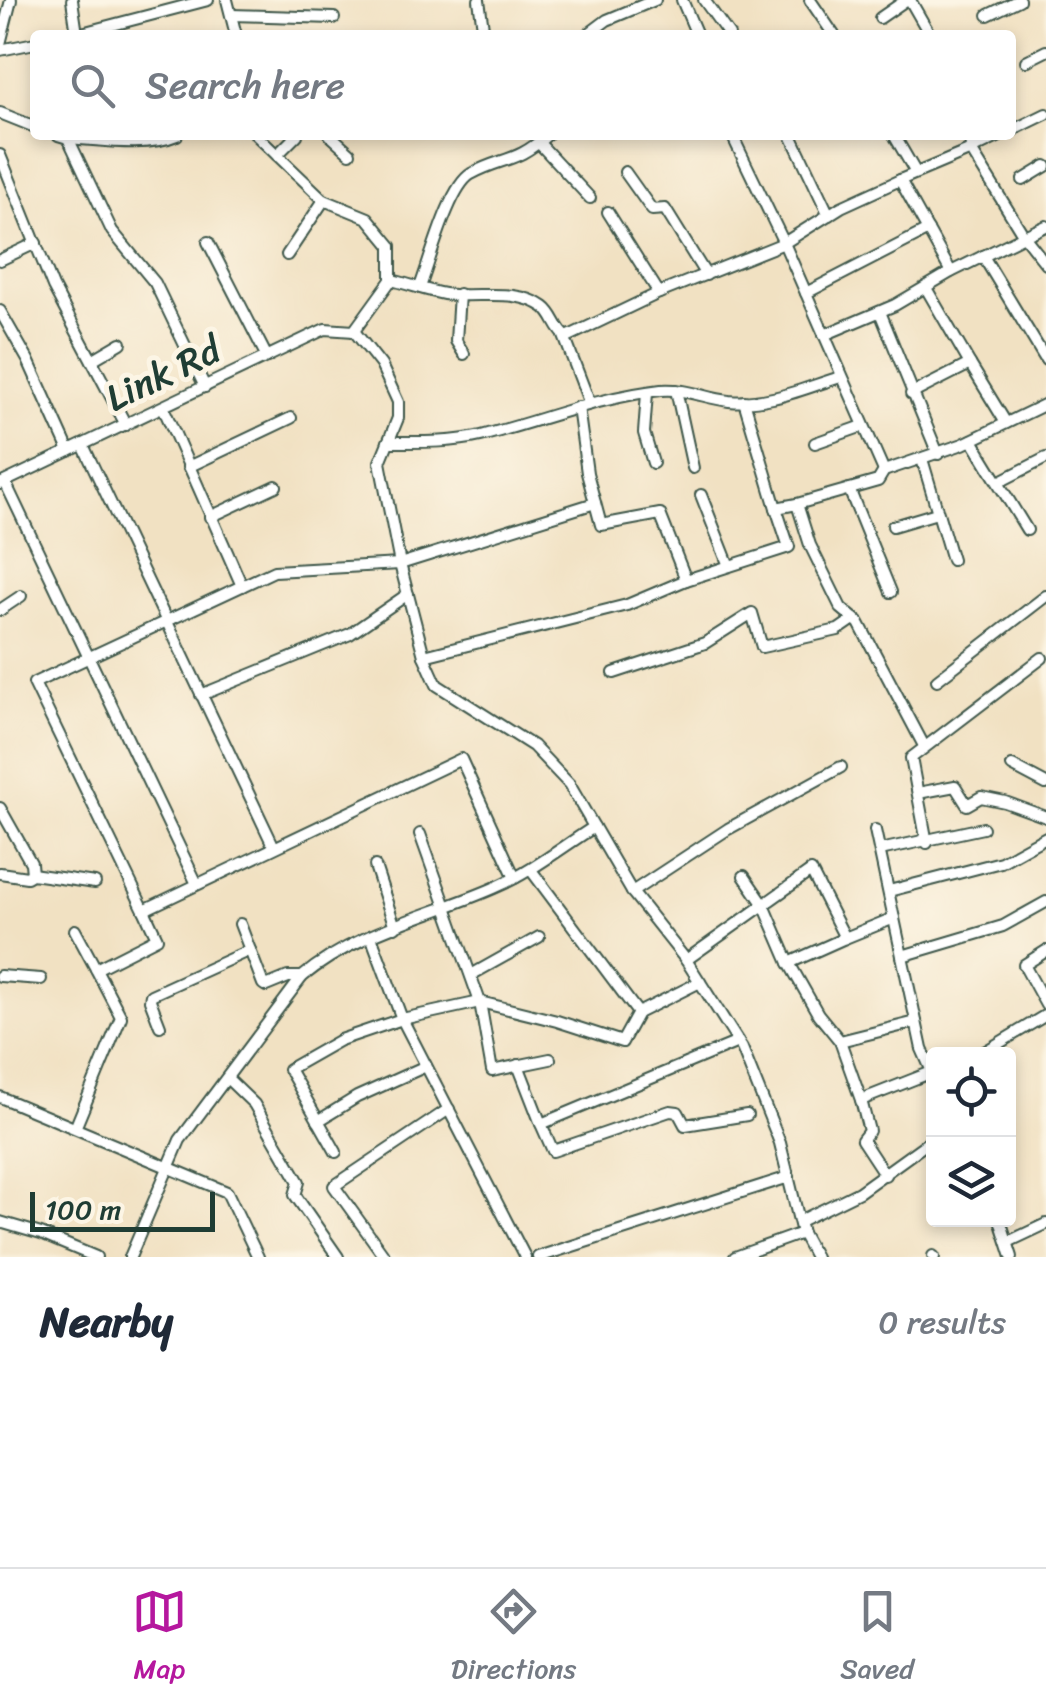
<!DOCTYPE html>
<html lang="en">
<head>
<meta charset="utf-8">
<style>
	:root { --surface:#fff; --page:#f6f6f7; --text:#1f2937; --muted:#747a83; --line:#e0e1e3; --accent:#b5179e }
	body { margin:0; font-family:Sriracha,sans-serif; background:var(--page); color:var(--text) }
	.controls { position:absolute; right:30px; bottom:30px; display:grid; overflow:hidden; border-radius:10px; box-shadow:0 5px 15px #0003 }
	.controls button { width:90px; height:90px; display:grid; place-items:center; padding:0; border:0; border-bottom:2px solid var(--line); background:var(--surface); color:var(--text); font:50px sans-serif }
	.scale { position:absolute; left:30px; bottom:25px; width:185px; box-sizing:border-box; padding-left:10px; border:5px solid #1f3d34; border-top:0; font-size:28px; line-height:35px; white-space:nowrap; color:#1f3d34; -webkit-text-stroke:8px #fcf5e5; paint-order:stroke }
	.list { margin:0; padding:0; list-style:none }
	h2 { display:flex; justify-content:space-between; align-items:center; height:130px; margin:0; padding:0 40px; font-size:42px }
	h2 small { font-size:32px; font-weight:400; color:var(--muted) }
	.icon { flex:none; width:55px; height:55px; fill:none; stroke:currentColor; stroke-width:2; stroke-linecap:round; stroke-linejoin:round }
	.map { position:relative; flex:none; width:1046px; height:1257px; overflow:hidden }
	.search { position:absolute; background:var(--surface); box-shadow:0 5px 15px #0003; left:30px; right:30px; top:30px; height:110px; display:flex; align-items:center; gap:25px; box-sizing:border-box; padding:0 35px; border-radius:10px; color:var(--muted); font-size:38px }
	.sheet { height:310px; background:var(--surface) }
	nav { display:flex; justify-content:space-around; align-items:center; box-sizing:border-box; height:140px; border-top:2px solid var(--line); background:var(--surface); font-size:28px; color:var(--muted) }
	nav a { display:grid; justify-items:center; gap:5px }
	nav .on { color:var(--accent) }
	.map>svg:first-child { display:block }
</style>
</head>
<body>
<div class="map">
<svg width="1046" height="1257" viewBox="0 0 1046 1257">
	<rect width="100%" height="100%" fill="#fcf5e5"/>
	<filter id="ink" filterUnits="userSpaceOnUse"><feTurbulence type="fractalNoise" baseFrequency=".01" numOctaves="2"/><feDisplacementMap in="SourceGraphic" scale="20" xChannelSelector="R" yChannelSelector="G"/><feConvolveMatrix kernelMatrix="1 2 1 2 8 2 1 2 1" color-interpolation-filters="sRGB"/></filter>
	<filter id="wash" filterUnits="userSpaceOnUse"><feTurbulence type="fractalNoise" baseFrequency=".0048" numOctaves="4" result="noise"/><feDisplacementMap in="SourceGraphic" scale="40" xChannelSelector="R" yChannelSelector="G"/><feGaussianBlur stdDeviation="2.25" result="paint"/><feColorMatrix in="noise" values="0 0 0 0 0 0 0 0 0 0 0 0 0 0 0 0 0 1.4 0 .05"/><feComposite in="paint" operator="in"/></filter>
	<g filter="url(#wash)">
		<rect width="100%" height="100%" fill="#f1e1c2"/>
	</g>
	<g filter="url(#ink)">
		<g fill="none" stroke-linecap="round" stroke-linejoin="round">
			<defs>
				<g id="minor">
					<path d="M72 0 77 34"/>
					<path d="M227 0 236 35"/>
					<path d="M479 0 484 35"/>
					<path d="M682 0 697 35"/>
					<path d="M704 0 729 35"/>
					<path d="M810 0 834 35"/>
					<path d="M910 0 930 35"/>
					<path d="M231 15 334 18"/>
					<path d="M988 15 1019 0"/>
					<path d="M880 18 906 0"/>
					<path d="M74 35 208 0"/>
					<path d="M587 35 607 20 655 0"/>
					<path d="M0 44 11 0"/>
					<path d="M0 50 35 43"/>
					<path d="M1026 61 1046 51"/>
					<path d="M0 113 35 127"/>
					<path d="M1011 131 1046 114"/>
					<path d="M58 135 68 138C102 140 146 148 177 135"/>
					<path d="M256 135 324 200 368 218 391 246V280L354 331 381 365 398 402V418L380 462 400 564 424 656 437 685 533 746 569 784 632 892 686 960 742 1048 780 1143 802 1233 815 1257"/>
					<path d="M330 135 350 153"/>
					<path d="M732 135 784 243 884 471"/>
					<path d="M791 135 829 215"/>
					<path d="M894 135 916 173"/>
					<path d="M970 135 971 150 1002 135"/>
					<path d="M68 138 112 231 155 283 205 387"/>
					<path d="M539 143 590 198"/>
					<path d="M0 155 53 287 126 425"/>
					<path d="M277 155 297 135"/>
					<path d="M625 172 652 210 665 209 706 275"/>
					<path d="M1023 180 1046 166"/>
					<path d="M608 212 659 293"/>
					<path d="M1046 226 1024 236 1046 264"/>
					<path d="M208 242 267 357"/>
					<path d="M287 255 324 200"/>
					<path d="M983 256 1046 360"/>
					<path d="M0 260 36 243"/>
					<path d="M391 280C409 284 427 291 444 294 475 299 516 287 544 307 555 315 556 330 567 337L659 293 784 243 841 207 900 180 951 272"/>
					<path d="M420 287C430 261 449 187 471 174 502 157 517 163 547 135"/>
					<path d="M806 293 928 230"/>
					<path d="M459 294 456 341 464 354"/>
					<path d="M0 311 28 360 69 451"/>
					<path d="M880 312 938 454"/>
					<path d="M824 335 895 305 951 272 1024 236 971 150 900 180"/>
					<path d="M564 336 590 404"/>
					<path d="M92 360 121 343"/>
					<path d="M970 364 1006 423"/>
					<path d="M676 390 693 468"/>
					<path d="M647 393 644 433 653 463"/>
					<path d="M911 394 970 364 926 288"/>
					<path d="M744 401 776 508 797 504 810 545 841 608 859 623 924 746"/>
					<path d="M163 407 242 586"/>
					<path d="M972 440 1027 530"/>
					<path d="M388 442C419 442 451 443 481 436 541 421 598 397 661 390 685 388 705 398 729 401 770 405 803 388 841 377"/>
					<path d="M815 443 863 426"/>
					<path d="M83 445 273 845"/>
					<path d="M922 459 952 560"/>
					<path d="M188 467 291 418"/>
					<path d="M5 482 197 884"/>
					<path d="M999 482 1046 458"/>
					<path d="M0 484 325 329 354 331"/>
					<path d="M849 489 891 592"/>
					<path d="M701 495 729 566"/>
					<path d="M797 504 878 481 884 471 963 444 1046 404"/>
					<path d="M210 517 276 486"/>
					<path d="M893 526 937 513"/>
					<path d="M686 580 789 547 776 508"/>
					<path d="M0 610 21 596"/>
					<path d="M424 656 627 605 686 580 660 514 601 525 587 473 578 407"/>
					<path d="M614 673 705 643 752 613 762 647 838 630 854 619"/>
					<path d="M937 680 1046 596"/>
					<path d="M201 695 350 634 408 594"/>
					<path d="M1012 766 1046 784"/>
					<path d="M918 793 955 786 967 805 981 797 1005 802 1046 817"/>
					<path d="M0 808 31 863 32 874"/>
					<path d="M875 830 922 1049 934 1076"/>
					<path d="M420 834 480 1002 492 1071 550 1059"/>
					<path d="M927 843 911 758 1042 658"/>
					<path d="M880 850 983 828"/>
					<path d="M375 866 395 927"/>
					<path d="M0 873 27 877 32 874 95 883"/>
					<path d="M744 876 764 905 789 963 845 938"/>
					<path d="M515 878 461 759 144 910 34 683 274 571 400 564 595 503"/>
					<path d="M889 891 1001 862 1046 837"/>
					<path d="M632 892 728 829 841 767"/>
					<path d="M240 924 263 984 266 986 288 977H302"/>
					<path d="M75 930 96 969 157 938 144 910"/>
					<path d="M371 936 402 1019 525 1257"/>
					<path d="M1046 951 1024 965 1046 1005"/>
					<path d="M902 956 1003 926 1046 902"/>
					<path d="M686 960 811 871 845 938 894 918"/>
					<path d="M789 963 818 1014 840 1041 916 1022"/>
					<path d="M471 975 539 937"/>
					<path d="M0 976 41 979"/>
					<path d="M638 1013 700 982"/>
					<path d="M160 1026 150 1000 151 995 250 950"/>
					<path d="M840 1041 861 1100 869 1131 862 1140 885 1175"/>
					<path d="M981 1054 1046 1015"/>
					<path d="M518 1065 541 1124 738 1042"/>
					<path d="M228 1079 254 1104 299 1182 295 1195 338 1257"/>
					<path d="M0 1097 227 1192 258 1257"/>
					<path d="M861 1100 932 1072"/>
					<path d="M318 1121 357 1097 426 1066"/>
					<path d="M541 1124 553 1151 670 1111 678 1112 685 1125 747 1115"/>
					<path d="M76 1126 121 1017 96 969"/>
					<path d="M336 1152 289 1069 340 1040 402 1019 480 1002 557 1021 622 1042 638 1013 531 870"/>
					<path d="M1000 1220 1012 1257"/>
					<path d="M800 1221 859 1192 934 1138"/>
					<path d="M0 1222 41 1234 96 1257"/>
					<path d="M1008 1242 1046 1224"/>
					<path d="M933 1256 934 1257"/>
					<path d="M130 1257 180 1140 302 977C357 931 430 916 494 888 530 873 561 848 594 827"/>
					<path d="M385 1257 334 1186 449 1109"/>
					<path d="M538 1257 789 1177"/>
					<path d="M735 1257 802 1233"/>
				</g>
			</defs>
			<use href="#minor" stroke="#3e5649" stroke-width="14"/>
			<use href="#minor" stroke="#fff" stroke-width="10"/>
		</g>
	</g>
	<g text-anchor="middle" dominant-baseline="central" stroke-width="10" stroke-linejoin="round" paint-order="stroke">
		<g font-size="38" fill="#1f3d34" stroke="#fcf5e5">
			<text transform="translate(163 374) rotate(-26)">Link Rd</text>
		</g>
	</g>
</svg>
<div class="controls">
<button><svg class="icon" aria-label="locate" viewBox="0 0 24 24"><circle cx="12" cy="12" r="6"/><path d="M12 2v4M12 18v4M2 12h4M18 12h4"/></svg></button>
<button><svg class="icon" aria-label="layers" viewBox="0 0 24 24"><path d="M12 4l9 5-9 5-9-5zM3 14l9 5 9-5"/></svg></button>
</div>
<div class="scale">100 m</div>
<div class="search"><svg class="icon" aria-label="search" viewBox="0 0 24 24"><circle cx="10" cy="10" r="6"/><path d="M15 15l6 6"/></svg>Search here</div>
</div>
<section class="sheet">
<h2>Nearby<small>0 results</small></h2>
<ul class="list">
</ul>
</section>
<nav>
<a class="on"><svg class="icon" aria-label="map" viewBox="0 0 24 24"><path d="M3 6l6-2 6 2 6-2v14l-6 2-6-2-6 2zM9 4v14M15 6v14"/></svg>Map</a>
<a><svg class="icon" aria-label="directions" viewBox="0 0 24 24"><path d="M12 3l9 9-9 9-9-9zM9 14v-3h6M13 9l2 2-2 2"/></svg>Directions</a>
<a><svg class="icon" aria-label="saved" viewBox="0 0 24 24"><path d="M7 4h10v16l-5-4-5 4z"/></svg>Saved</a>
</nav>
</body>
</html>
